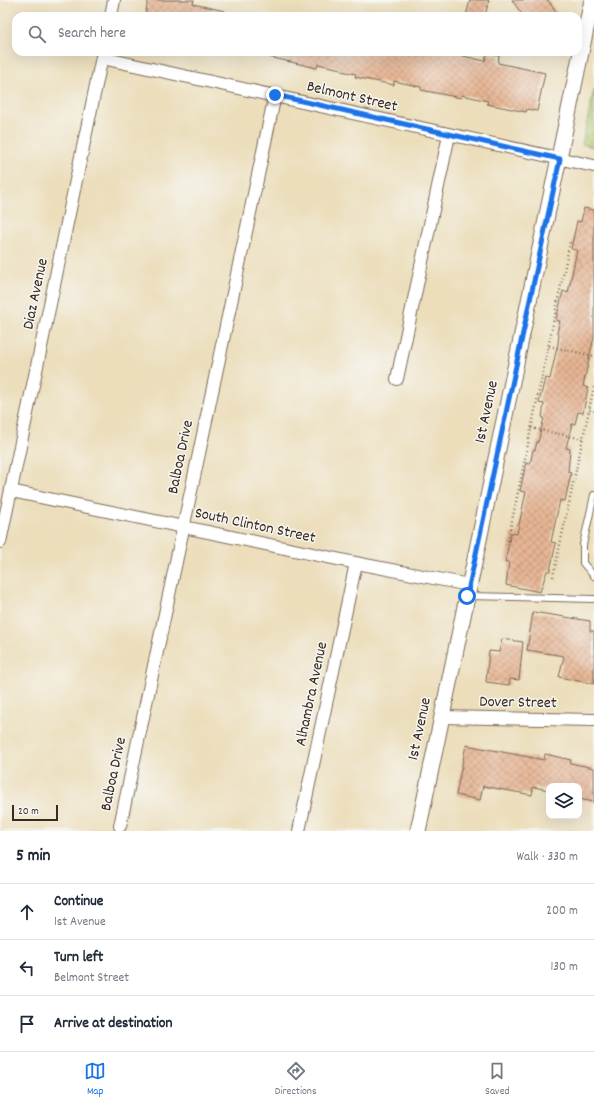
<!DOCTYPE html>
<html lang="en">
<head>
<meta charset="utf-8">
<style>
	:root { --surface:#fff; --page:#f6f6f7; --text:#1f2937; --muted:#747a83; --line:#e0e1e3; --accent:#1a73e8 }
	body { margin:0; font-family:Dekko,sans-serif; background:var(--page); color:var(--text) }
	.controls { position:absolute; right:12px; bottom:12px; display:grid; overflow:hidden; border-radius:8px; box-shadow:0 4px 16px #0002 }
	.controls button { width:36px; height:36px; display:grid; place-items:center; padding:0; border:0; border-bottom:1px solid var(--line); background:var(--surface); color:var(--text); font:20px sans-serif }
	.scale { position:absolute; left:12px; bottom:10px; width:46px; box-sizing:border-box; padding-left:4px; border:2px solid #3b2a1e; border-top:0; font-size:11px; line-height:14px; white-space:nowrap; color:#3b2a1e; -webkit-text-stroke:3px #f6f6f2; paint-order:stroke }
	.stop { position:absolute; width:12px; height:12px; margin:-9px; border:3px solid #1a73e8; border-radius:50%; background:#fff }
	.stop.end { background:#1a73e8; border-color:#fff; box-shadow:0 1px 4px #0008 }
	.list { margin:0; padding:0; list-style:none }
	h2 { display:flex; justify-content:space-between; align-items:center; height:52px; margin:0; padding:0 16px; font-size:17px }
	h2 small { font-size:13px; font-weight:400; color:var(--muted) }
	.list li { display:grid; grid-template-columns:26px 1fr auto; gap:12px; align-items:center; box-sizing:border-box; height:56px; padding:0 16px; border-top:1px solid var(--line) }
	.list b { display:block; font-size:15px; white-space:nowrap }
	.list p { margin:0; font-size:13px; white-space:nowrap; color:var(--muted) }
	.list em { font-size:13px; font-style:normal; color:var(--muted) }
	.icon { flex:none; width:22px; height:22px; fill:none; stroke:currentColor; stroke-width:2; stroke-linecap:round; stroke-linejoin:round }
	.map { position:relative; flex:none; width:594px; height:831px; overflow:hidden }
	.search { position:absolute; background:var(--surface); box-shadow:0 4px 16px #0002; left:12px; right:12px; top:12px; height:44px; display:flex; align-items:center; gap:10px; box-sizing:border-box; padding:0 14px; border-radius:12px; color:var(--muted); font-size:15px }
	.sheet { height:220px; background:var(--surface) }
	nav { display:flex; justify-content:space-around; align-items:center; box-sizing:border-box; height:56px; border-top:1px solid var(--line); background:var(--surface); font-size:11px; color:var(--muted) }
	nav a { display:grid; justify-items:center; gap:2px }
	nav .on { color:var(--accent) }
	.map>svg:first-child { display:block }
</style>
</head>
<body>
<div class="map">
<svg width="594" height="831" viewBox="0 0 594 831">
	<defs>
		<pattern id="park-dots" width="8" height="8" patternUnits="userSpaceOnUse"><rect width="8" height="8" fill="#abc76d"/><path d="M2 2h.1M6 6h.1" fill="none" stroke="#8ca259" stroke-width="1.8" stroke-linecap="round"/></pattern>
		<pattern id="building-cross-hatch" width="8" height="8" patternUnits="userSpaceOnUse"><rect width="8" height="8" fill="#e7b694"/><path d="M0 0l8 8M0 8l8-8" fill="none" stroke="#bc9478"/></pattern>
	</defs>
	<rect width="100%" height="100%" fill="#f6f6f2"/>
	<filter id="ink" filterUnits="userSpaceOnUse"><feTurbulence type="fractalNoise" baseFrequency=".025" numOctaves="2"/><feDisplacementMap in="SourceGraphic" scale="8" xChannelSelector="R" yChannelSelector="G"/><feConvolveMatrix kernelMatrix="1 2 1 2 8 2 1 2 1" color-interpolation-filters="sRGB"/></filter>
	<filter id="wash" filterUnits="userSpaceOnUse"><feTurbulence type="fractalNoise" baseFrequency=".012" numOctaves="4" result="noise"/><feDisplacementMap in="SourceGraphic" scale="16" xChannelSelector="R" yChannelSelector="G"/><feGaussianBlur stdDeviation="0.9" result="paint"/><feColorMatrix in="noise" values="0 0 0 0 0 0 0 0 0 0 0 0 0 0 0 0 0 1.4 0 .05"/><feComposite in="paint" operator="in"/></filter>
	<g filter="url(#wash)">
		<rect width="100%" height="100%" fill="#ecdebb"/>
		<path fill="url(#park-dots)" stroke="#737846" d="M594 90V147L582 144Z"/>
		<g id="blocks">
			<g fill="url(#building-cross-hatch)">
				<path d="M148 0H194L193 4 225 11V16H145Z"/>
				<path d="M470 0H489L485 16H466Z"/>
				<path d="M512 0H548L559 16H523Z"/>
				<path d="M270 52H464L463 56 485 61 487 53 499 56 498 63 545 73 537 111 527 109 526 112 487 104 488 101 462 95 461 98 421 90V87L394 81V85L355 77 356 74 341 71V69L318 64 317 68 269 57Z"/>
				<path d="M584 208 594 210V337L583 386 588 388 583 413 578 412 575 424H572L566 448 570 449 568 472 571 473 565 501 560 500 551 542 556 543 550 571H547L540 592 506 585 509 562H505L511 533 517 534 526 492 520 491 526 463 530 464 533 450H535L537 442H538L544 418 542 417 544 404 539 403 545 378 550 379 558 343 559 334 557 333 560 321 556 320 563 291 568 293 577 250 571 249 577 221 581 222Z"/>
				<path d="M533 612 590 621V631H594V684L559 677 564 656 527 650Z"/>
				<path d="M502 639 523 642 519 680 510 679 509 685 486 682 489 651 499 652Z"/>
				<path d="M466 745 544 760 545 754 571 760 570 763 594 768V802L579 799V786H549V790L533 787 532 795 483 786 480 800 456 795Z"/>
			</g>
		</g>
	</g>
	<g filter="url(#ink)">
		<use href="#blocks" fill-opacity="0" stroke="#796955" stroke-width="1"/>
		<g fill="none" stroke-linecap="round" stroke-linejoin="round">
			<defs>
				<g id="service">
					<path d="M594 495 583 545V563L594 576"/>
					<path d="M468 596 594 599"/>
				</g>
				<g id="minor">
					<path d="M111 16 114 0"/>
					<path d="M102 58 594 166"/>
					<path d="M397 379 449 135"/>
					<path d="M11 491 356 563 469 585"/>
					<path d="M0 542 103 52"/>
					<path d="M441 717 594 720"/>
					<path d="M120 826 275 95"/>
					<path d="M299 831 356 563"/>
				</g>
				<path id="tertiary" d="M418 831 592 0"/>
			</defs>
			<use href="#service" stroke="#796955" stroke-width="8"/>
			<use href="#minor" stroke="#796955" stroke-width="14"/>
			<use href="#tertiary" stroke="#796955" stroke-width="17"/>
			<g stroke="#796955" stroke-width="2.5" stroke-dasharray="1 3" stroke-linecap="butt">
				<path d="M549 346 594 356"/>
				<path d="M594 387 589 410 594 411"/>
				<path d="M531 428 583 439"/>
				<path d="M507 545 570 242"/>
				<path d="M553 577 589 410"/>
			</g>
			<use href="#service" stroke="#fff" stroke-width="6"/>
			<use href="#minor" stroke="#fff" stroke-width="12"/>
			<use href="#tertiary" stroke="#fff" stroke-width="15"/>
		</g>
	</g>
	<g fill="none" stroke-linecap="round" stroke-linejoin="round" filter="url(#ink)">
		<path stroke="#1a73e8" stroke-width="5" d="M275 95 560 159 467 596"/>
	</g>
	<g text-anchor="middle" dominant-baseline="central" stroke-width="3" stroke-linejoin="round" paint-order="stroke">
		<g font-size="16" fill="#3b2a1e" stroke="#f6f6f2">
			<text transform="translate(352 97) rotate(13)">Belmont Street</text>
			<text transform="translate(36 294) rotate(-78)">Diaz Avenue</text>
			<text transform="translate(487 412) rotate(-78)">1st Avenue</text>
			<text transform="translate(181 457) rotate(-78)">Balboa Drive</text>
			<text transform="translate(255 526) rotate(12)">South Clinton Street</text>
			<text transform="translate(312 694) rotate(-78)">Alhambra Avenue</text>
			<text transform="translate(518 703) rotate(1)">Dover Street</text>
			<text transform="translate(420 729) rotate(-78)">1st Avenue</text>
			<text transform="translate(114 774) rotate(-78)">Balboa Drive</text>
		</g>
	</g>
</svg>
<div class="controls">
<button><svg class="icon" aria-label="layers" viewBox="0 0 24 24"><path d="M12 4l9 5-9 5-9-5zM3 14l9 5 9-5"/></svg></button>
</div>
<div class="scale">20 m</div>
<div class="stop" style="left:467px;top:596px"></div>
<div class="stop end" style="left:275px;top:95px"></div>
<div class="search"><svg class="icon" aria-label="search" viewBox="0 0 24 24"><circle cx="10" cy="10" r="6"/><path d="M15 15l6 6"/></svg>Search here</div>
</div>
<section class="sheet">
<h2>5 min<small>Walk · 330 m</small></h2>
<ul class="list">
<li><svg class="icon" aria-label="ahead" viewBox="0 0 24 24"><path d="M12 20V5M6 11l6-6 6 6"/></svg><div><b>Continue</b><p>1st Avenue</p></div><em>200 m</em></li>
<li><svg class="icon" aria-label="left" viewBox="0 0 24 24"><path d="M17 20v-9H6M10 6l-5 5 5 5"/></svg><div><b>Turn left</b><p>Belmont Street</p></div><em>130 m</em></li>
<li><svg class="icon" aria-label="arrive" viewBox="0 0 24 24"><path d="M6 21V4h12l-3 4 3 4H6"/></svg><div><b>Arrive at destination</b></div></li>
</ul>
</section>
<nav>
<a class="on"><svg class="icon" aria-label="map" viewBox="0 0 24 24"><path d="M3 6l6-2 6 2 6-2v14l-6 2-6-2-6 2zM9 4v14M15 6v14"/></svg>Map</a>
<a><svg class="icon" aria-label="directions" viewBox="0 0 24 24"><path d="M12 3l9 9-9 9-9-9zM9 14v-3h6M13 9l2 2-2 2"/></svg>Directions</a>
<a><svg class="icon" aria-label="saved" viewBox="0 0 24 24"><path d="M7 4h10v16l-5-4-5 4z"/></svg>Saved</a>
</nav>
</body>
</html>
